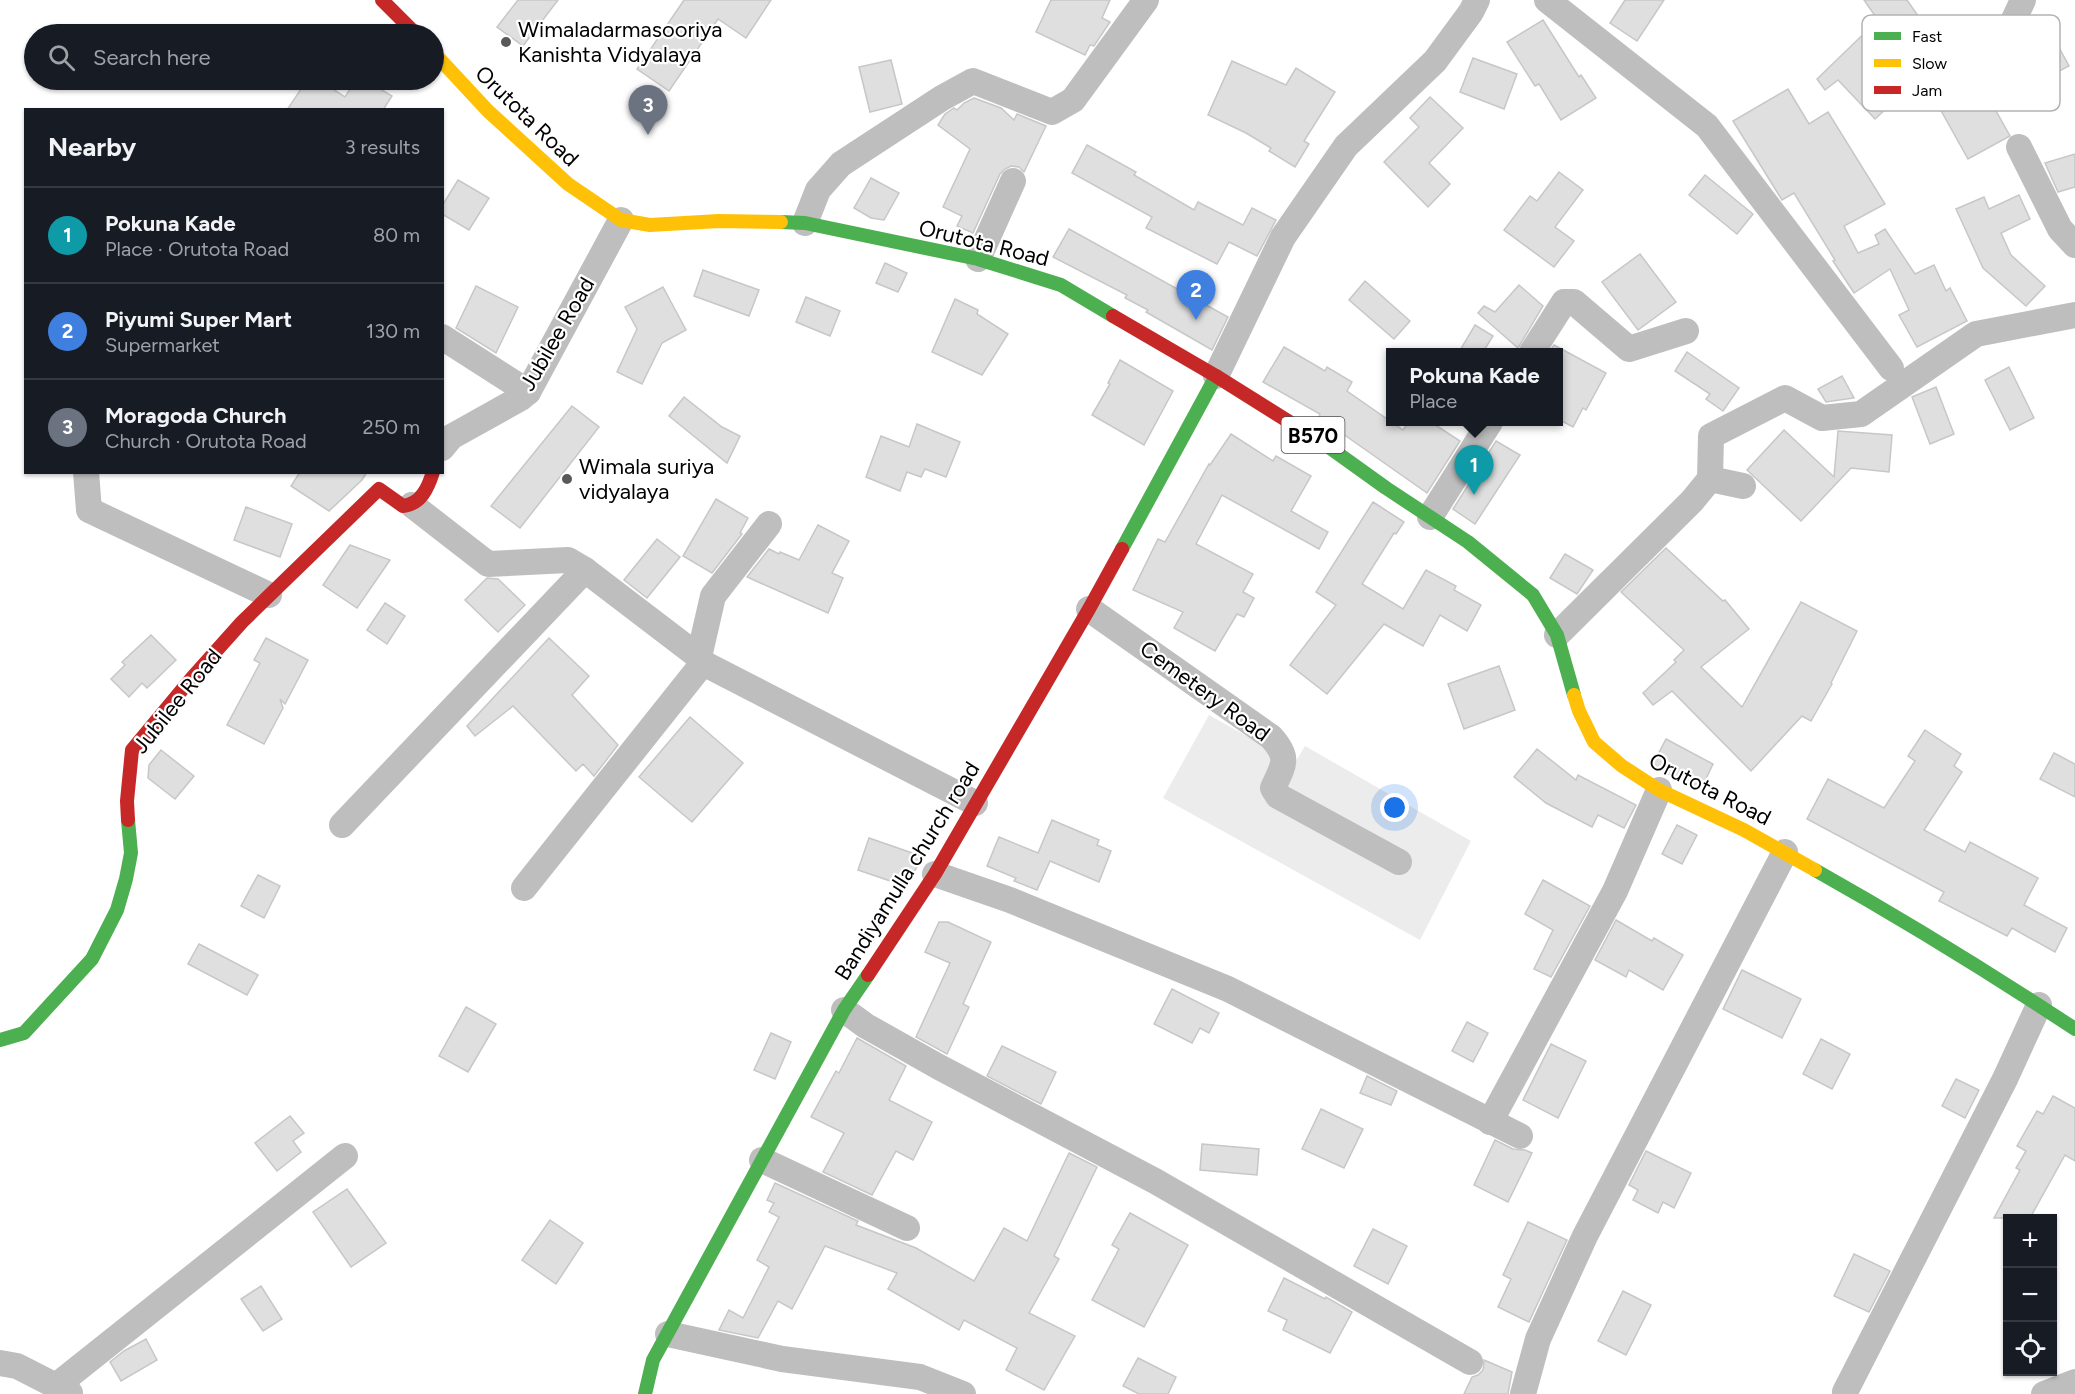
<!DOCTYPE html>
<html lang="en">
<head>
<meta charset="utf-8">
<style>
	:root { --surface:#171b24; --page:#20242c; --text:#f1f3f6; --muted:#9ea1a6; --line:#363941; --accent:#0b8043 }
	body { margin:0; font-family:Figtree,sans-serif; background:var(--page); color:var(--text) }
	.controls { position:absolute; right:18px; bottom:18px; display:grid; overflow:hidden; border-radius:0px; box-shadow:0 2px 4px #0004 }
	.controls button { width:54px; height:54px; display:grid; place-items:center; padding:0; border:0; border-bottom:2px solid var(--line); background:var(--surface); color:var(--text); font:30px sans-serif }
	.you { position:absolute; left:1395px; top:808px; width:21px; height:21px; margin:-15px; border:4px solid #fff; border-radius:50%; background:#1a73e8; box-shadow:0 0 0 9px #1a73e833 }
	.badge { display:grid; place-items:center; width:39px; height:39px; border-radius:50%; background:var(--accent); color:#fff; font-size:20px; font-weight:700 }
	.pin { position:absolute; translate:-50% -50px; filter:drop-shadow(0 2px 3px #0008) }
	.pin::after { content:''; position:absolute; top:32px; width:21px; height:18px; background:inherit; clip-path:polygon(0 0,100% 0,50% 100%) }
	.popup { position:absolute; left:1386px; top:348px; width:177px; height:78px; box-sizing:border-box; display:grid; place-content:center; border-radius:0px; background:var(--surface); filter:drop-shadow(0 2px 4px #0005); font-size:20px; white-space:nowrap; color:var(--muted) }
	.popup b { font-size:22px; color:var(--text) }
	.popup::after { content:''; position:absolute; left:50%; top:100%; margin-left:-12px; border:12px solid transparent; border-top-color:var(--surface) }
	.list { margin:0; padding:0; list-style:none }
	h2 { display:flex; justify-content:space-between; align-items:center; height:78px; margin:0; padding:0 24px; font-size:26px }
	h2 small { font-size:20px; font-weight:400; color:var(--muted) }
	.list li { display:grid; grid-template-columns:39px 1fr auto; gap:18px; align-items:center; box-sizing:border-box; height:96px; padding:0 24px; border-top:2px solid var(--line) }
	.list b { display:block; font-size:22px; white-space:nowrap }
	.list p { margin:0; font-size:20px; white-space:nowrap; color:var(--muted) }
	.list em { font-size:20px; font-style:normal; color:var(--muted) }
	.icon { flex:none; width:33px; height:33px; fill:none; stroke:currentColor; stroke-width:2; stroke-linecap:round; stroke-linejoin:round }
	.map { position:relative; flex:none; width:2075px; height:1394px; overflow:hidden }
	.search { position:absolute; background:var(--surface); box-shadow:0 2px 4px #0004; left:24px; top:24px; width:420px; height:66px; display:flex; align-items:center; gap:15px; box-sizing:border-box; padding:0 21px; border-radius:33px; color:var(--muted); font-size:22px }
	.panel { position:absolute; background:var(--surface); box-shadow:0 2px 4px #0004; left:24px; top:108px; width:420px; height:366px; border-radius:0px }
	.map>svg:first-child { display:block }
</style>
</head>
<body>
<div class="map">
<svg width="2075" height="1394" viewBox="0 0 2075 1394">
	<rect width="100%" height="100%" fill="#fff"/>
	<path fill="#ececec" d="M1209 715 1295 763 1305 746 1471 841 1420 940 1163 798Z"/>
	<g fill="#dfdfdf" stroke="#c7c7c7" stroke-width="1.5">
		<path d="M518 0H558L523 46 497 27Z"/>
		<path d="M684 0H771L746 38 718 19 669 91 637 69Z"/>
		<path d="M1051 0H1110L1102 18 1110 22 1094 46 1090 45 1085 55 1036 32Z"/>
		<path d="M1625 0H1664L1637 41 1610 23Z"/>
		<path d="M1864 0H1907L1921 20 1868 59 1902 94 1875 119 1838 80 1825 90 1817 79 1878 20Z"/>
		<path d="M1543 20 1579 77 1581 75 1596 98 1561 120 1539 84 1535 86 1507 42Z"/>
		<path d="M2048 27 2069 66 2035 84 2013 45Z"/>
		<path d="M1473 58 1517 74 1504 109 1460 92Z"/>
		<path d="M891 60 902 104 870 112 859 67Z"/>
		<path d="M1232 61 1286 85 1296 68 1335 92 1304 141 1309 144 1295 167 1269 151 1271 148 1246 133 1208 115Z"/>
		<path d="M1976 75 2010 136 1968 159 1934 98Z"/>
		<path d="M307 80H319L345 97 356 80H365L392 96 383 110H287Z"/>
		<path d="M1788 89 1809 124 1828 112 1885 204 1844 226 1858 253 1879 244 1875 235 1885 229 1915 274 1934 265 1946 291 1950 288 1967 321 1917 347 1899 315 1909 310 1890 269 1854 293 1833 261 1835 260 1794 193 1782 200 1733 121Z"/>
		<path d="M1430 97 1463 128 1429 163 1450 184 1428 207 1384 162 1419 127 1410 118Z"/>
		<path d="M974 98 1001 108 1014 120 1017 114 1046 126 1024 172 1019 167 1011 166 1005 169 1000 174 973 233 957 226 962 216 943 207 970 149 938 125 945 114 954 108 957 110 964 103Z"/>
		<path d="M1087 145 1136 172 1134 175 1194 210 1198 202 1243 225 1252 208 1276 220 1257 256 1229 242 1217 264 1146 228 1152 217 1072 173Z"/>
		<path d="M2075 154V187L2058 192 2045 163Z"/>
		<path d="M1559 172 1583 190 1555 227 1574 241 1554 267 1504 230 1530 196 1537 201Z"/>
		<path d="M1705 175 1753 214 1737 234 1689 195Z"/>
		<path d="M871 178 899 193 884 220 871 218 854 208Z"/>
		<path d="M458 180 489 198 469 230 442 214V206Z"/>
		<path d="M2019 195 2030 219 2001 233 2011 255 2045 286 2026 306 1983 268 1956 209 1984 197 1989 209Z"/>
		<path d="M1069 229 1228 317 1212 350 1146 312 1148 310 1125 298 1127 295 1053 257Z"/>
		<path d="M1640 254 1676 302 1638 330 1602 282Z"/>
		<path d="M885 263 907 273 898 292 876 283Z"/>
		<path d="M703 270 759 290 749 316 694 296Z"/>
		<path d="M1365 281 1410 321 1394 339 1349 300Z"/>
		<path d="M1519 285 1543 306 1518 348 1478 313 1484 306 1495 312Z"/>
		<path d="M476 286 518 307 496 353 456 328Z"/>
		<path d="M663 287 686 330 662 343 642 384 617 372 637 329 625 307Z"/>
		<path d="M806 297 840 311 830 336 796 322Z"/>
		<path d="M955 299 978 310 977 314 1008 334 982 375 932 352Z"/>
		<path d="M1475 325 1493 336 1483 352H1459Z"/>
		<path d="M1554 345 1606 373 1586 410 1583 408 1573 427 1558 419V352H1549Z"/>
		<path d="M1284 347 1325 371 1327 367 1352 382 1347 391 1403 430 1409 422H1431L1460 441 1427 493 1319 417 1320 414 1263 382Z"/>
		<path d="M1687 352 1739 388 1723 411 1706 399 1710 394 1675 371Z"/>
		<path d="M1120 360 1173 391 1144 445 1092 415 1110 384 1108 383Z"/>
		<path d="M2009 367 2034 418 2010 430 1985 380Z"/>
		<path d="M1842 376 1854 398 1826 402 1818 389Z"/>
		<path d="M1936 387 1954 434 1930 444 1912 397Z"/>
		<path d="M684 397 722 427 740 436 727 463 669 416Z"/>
		<path d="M572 406 599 427 520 528 491 506Z"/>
		<path d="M917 424 960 442 946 477 925 469 921 477 907 472 900 491 866 477 881 436 909 447Z"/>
		<path d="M1784 430 1834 477 1838 431 1892 435 1889 472 1851 468 1801 521 1747 470Z"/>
		<path d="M1231 434 1273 461 1276 456 1311 476 1291 511 1328 532 1319 549 1222 495 1196 544 1253 574 1243 592 1254 598 1244 617 1237 614 1215 651 1174 628 1183 612 1133 590 1158 539 1165 542 1209 464 1210 465Z"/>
		<path d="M1496 441 1520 455 1475 524 1453 509Z"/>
		<path d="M300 472H367L362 480 329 511 291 486Z"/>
		<path d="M716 499 748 518 740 533 742 534 712 573 683 556Z"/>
		<path d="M1373 502 1404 522 1396 534 1394 533 1362 584 1403 609 1426 570 1456 586 1454 590 1481 605 1467 631 1440 615 1423 646 1384 624 1327 694 1290 665 1336 605 1316 592Z"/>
		<path d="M246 507 292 524 280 557 234 540Z"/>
		<path d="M818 525 849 541 832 573 843 578 828 613 747 577 769 549 779 554 780 552 799 560Z"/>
		<path d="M657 539 680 557 647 598 624 580Z"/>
		<path d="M350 545 390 560 357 608 323 585Z"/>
		<path d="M1666 548 1723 601 1725 600 1749 629 1701 667 1742 707 1801 602 1857 631 1831 683 1832 684 1811 721 1802 716 1751 771 1672 691 1653 705 1643 693 1676 662 1674 660 1684 650 1621 592Z"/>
		<path d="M1565 554 1593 570 1577 594 1550 578Z"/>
		<path d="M487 578 498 579 525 605 498 632 465 600Z"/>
		<path d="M385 603 405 616 387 644 367 630Z"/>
		<path d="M151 635 176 660 147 688 142 683 129 697 111 679 125 665 122 662Z"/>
		<path d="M266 638 308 660 285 704 280 699 283 708 264 744 227 725 260 663 254 660Z"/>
		<path d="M549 638 589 676 572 695 618 745 594 776 583 764 576 771 513 706 475 736 467 726Z"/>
		<path d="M1499 666 1515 710 1464 729 1448 684Z"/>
		<path d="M690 717 743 763 692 822 639 777Z"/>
		<path d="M1925 730 1961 754 1954 766 1962 772 1924 830 1965 852 1970 842 2038 878 2024 905 2067 928 2055 952 2012 928 2007 936 1939 901 1944 892 1807 819 1828 779 1884 808 1915 761 1908 756Z"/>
		<path d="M1666 739 1713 764 1701 789 1668 774 1653 764Z"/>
		<path d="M1537 749 1576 780 1578 775 1636 805 1624 828 1598 815 1592 827 1546 803 1514 777Z"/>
		<path d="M161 750 194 776 175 799 148 778 149 765Z"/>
		<path d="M2054 753 2075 764V797L2040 779Z"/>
		<path d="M1052 820 1099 840 1097 845 1111 851 1099 882 1050 861 1037 890 1014 881 1016 878 987 866 999 837 1038 853Z"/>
		<path d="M1677 825 1697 835 1682 864 1662 854Z"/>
		<path d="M869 838 921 856 917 867 905 886 858 870Z"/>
		<path d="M258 875 280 886 264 918 241 906Z"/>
		<path d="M1543 880 1590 906 1551 977 1534 969 1553 930 1525 914Z"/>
		<path d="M1616 920 1652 941 1654 938 1683 955 1663 990 1629 970 1626 977 1595 960Z"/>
		<path d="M939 922H948L991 942 963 1004 969 1007 947 1054 916 1037 950 963 925 952Z"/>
		<path d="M199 944 258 975 247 995 188 964Z"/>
		<path d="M1742 970 1801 999 1782 1038 1723 1009Z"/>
		<path d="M1172 989 1219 1013 1209 1033 1200 1028 1192 1043 1154 1024Z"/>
		<path d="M466 1007 496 1024 468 1072 439 1056Z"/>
		<path d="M1467 1022 1488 1033 1473 1062 1452 1051Z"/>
		<path d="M771 1033 791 1042 775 1079 754 1070Z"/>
		<path d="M857 1038 906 1066 889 1100 932 1122 913 1160 896 1151 872 1195 823 1172 844 1133 811 1117 836 1071 839 1073Z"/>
		<path d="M1821 1039 1850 1054 1832 1089 1803 1074Z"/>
		<path d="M1551 1044 1586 1061 1558 1118 1523 1100Z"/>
		<path d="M1002 1046 1056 1072 1041 1104 987 1076Z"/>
		<path d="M1367 1076 1397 1091 1391 1105 1360 1093Z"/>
		<path d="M1956 1079 1979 1090 1965 1118 1942 1106Z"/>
		<path d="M2053 1096 2075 1108V1161L2065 1155 2030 1218H1994L2020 1170 2016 1168 2026 1151 2017 1146 2037 1111 2043 1114Z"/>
		<path d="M1321 1109 1363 1129 1344 1168 1302 1149Z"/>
		<path d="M290 1116 304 1133 293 1141 301 1152 277 1171 255 1143Z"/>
		<path d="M1495 1140 1513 1149 1525 1150 1532 1153 1508 1202 1474 1185Z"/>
		<path d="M1202 1144 1259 1149 1257 1175 1200 1170Z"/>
		<path d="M1646 1151 1691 1173 1674 1208 1663 1202 1658 1213 1633 1200 1638 1190 1629 1185Z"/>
		<path d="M1069 1153 1097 1167 1054 1256 1059 1259 1029 1313 1075 1336 1044 1390 1006 1370 1017 1348 964 1320 959 1330 888 1289 897 1273 825 1246 792 1309 778 1301 758 1338 719 1330 729 1310 743 1318 769 1267 757 1260 779 1217 769 1212 774 1203 767 1200 775 1183 858 1221 856 1225 916 1248 974 1281 1004 1228 1027 1241Z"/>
		<path d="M347 1189 386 1243 351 1267 313 1212Z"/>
		<path d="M1130 1213 1188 1245 1144 1327 1092 1300 1119 1249 1112 1245Z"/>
		<path d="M550 1220 583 1243 556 1284 522 1260Z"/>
		<path d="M1528 1222 1567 1240 1529 1322 1498 1307 1511 1279 1503 1275Z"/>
		<path d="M1373 1229 1407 1246 1388 1284 1354 1266Z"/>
		<path d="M1854 1254 1890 1271 1869 1312 1834 1296Z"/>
		<path d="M1284 1278 1325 1299 1326 1297 1352 1312 1330 1353 1283 1330 1287 1320 1268 1311Z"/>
		<path d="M261 1286 282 1319 263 1331 241 1299Z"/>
		<path d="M1623 1291 1651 1305 1626 1355 1598 1341Z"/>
		<path d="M146 1339 157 1360 121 1381 110 1362 124 1351Z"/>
		<path d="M1138 1358 1176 1377 1168 1394H1139L1123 1386Z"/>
		<path d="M1484 1360 1512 1372 1508 1394H1464L1472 1377 1478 1375 1483 1370Z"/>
	</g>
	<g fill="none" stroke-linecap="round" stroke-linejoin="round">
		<g stroke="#bebebe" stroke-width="26">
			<path d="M1547 0 1707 126 1891 368"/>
			<path d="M2009 30 2023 0"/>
			<path d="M2019 147 2060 229 2075 245"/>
			<path d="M805 223 818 190 841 164 942 98 973 81 1052 112 1073 100 1146 0"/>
			<path d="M978 259 1013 181"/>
			<path d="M442 337 528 392"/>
			<path d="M1532 352 1564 302H1574L1629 349 1686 331"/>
			<path d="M1216 376 1283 237 1346 146 1435 61 1471 12 1477 0"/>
			<path d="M442 448 451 437 521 398 528 392 621 220"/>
			<path d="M86 472 89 510 269 595"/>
			<path d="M1710 479 1743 486"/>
			<path d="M412 505 488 564 568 560 585 570 699 657"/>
			<path d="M1430 517 1490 422"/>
			<path d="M769 524 713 596 699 657 703 663 975 803"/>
			<path d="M1089 609 1271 737C1290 758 1284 764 1273 788L1278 796 1399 862"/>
			<path d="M1557 635 1692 501 1710 479 1711 436 1785 398 1822 418 1861 414 1976 334 2075 315"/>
			<path d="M342 825 585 570"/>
			<path d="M935 874 1010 900 1228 989 1520 1136"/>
			<path d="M524 888 703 663"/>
			<path d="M844 1010 866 1026 939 1067 1155 1181 1470 1362"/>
			<path d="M1490 1122 1615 891 1659 790"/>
			<path d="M762 1160 907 1228"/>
			<path d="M668 1334 782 1359 920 1377 963 1394"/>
			<path d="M0 1363 17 1366 70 1393"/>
			<path d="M56 1386 345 1156"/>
			<path d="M1845 1392 2005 1079 2039 1005"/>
			<path d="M1523 1394 1538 1339 1585 1236 1785 852"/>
			<path d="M2044 1394 2075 1382"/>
		</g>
		<g stroke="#4caf50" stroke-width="14">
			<path d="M781 222 805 223 978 259 1061 285 1113 316"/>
			<path d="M1326 445 1386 488 1468 542 1533 595 1557 635 1574 695"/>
			<path d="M1122 549 1216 376"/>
			<path d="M1815 870C1904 920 1990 973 2075 1029"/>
			<path d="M0 1040 24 1033 92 959 117 910 126 879 131 853 128 820"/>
			<path d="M645 1394 653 1360 844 1010 868 975"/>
		</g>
		<g stroke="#ffc107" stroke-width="14">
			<path d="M434 53 488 111 568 184 621 220 650 225 719 221 781 222"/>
			<path d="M1574 695 1579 711 1594 742 1622 766 1659 790 1744 830 1815 870"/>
		</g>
		<g stroke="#c62828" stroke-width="14">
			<path d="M382 0 416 34"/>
			<path d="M1113 316 1216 376 1326 445"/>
			<path d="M128 820 127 801 132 750 191 679 242 622 379 489 403 506C421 504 428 488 433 472"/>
			<path d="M868 975 935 874 1089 609 1122 549"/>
		</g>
	</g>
	<g fill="#595959" stroke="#fff" stroke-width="2">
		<circle cx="506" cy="42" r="6"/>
		<circle cx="567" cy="479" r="6"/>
	</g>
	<g text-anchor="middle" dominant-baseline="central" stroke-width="4.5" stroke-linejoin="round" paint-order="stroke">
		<rect fill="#fff" stroke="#4c4c4c" stroke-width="1.5" x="1281.5" y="417" width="63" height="36" rx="4.5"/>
		<g font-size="21" font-weight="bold" fill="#000">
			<text x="1313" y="435">B570</text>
		</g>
		<g font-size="22" fill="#000" stroke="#fff" text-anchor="start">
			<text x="518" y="29">Wimaladarmasooriya<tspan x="518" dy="25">Kanishta Vidyalaya</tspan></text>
			<text x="579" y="466">Wimala suriya<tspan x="579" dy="25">vidyalaya</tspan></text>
		</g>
		<g font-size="22" fill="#000" stroke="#fff">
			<text transform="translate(527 116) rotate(44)">Orutota Road</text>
			<text transform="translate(984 243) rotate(14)">Orutota Road</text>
			<text transform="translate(557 334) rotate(-60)">Jubilee Road</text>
			<text transform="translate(1205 691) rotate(36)">Cemetery Road</text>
			<text transform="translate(177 701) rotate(-51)">Jubilee Road</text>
			<text transform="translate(1710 789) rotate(27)">Orutota Road</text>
			<text transform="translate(907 871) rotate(-58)">Bandiyamulla church road</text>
		</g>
	</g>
	<rect x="1862" y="15" width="198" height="96" rx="9" fill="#fff" stroke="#b2b2b2" stroke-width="1.5"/>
	<rect x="1874" y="32" width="27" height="8" fill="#4caf50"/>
	<rect x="1874" y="59" width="27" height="8" fill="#ffc107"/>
	<rect x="1874" y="86" width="27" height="8" fill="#c62828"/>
	<g font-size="16" fill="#000">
		<text x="1912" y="42">Fast</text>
		<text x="1912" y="69">Slow</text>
		<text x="1912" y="96">Jam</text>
	</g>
</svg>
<div class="controls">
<button>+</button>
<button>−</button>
<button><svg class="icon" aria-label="locate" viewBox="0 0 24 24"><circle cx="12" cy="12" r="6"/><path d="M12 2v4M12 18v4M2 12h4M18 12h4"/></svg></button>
</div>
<div class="you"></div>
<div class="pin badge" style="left:1474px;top:495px;background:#0f9aa8">1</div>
<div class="popup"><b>Pokuna Kade</b>Place</div>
<div class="pin badge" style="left:1196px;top:320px;background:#3f7fe0">2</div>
<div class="pin badge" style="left:648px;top:135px;background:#6b7280">3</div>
<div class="search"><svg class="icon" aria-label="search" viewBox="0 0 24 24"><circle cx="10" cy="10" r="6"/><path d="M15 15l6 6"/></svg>Search here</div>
<section class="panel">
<h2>Nearby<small>3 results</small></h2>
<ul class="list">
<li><span class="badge" style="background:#0f9aa8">1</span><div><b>Pokuna Kade</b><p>Place · Orutota Road</p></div><em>80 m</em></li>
<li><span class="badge" style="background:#3f7fe0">2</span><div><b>Piyumi Super Mart</b><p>Supermarket</p></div><em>130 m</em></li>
<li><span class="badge" style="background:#6b7280">3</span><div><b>Moragoda Church</b><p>Church · Orutota Road</p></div><em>250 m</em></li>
</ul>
</section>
</div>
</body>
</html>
